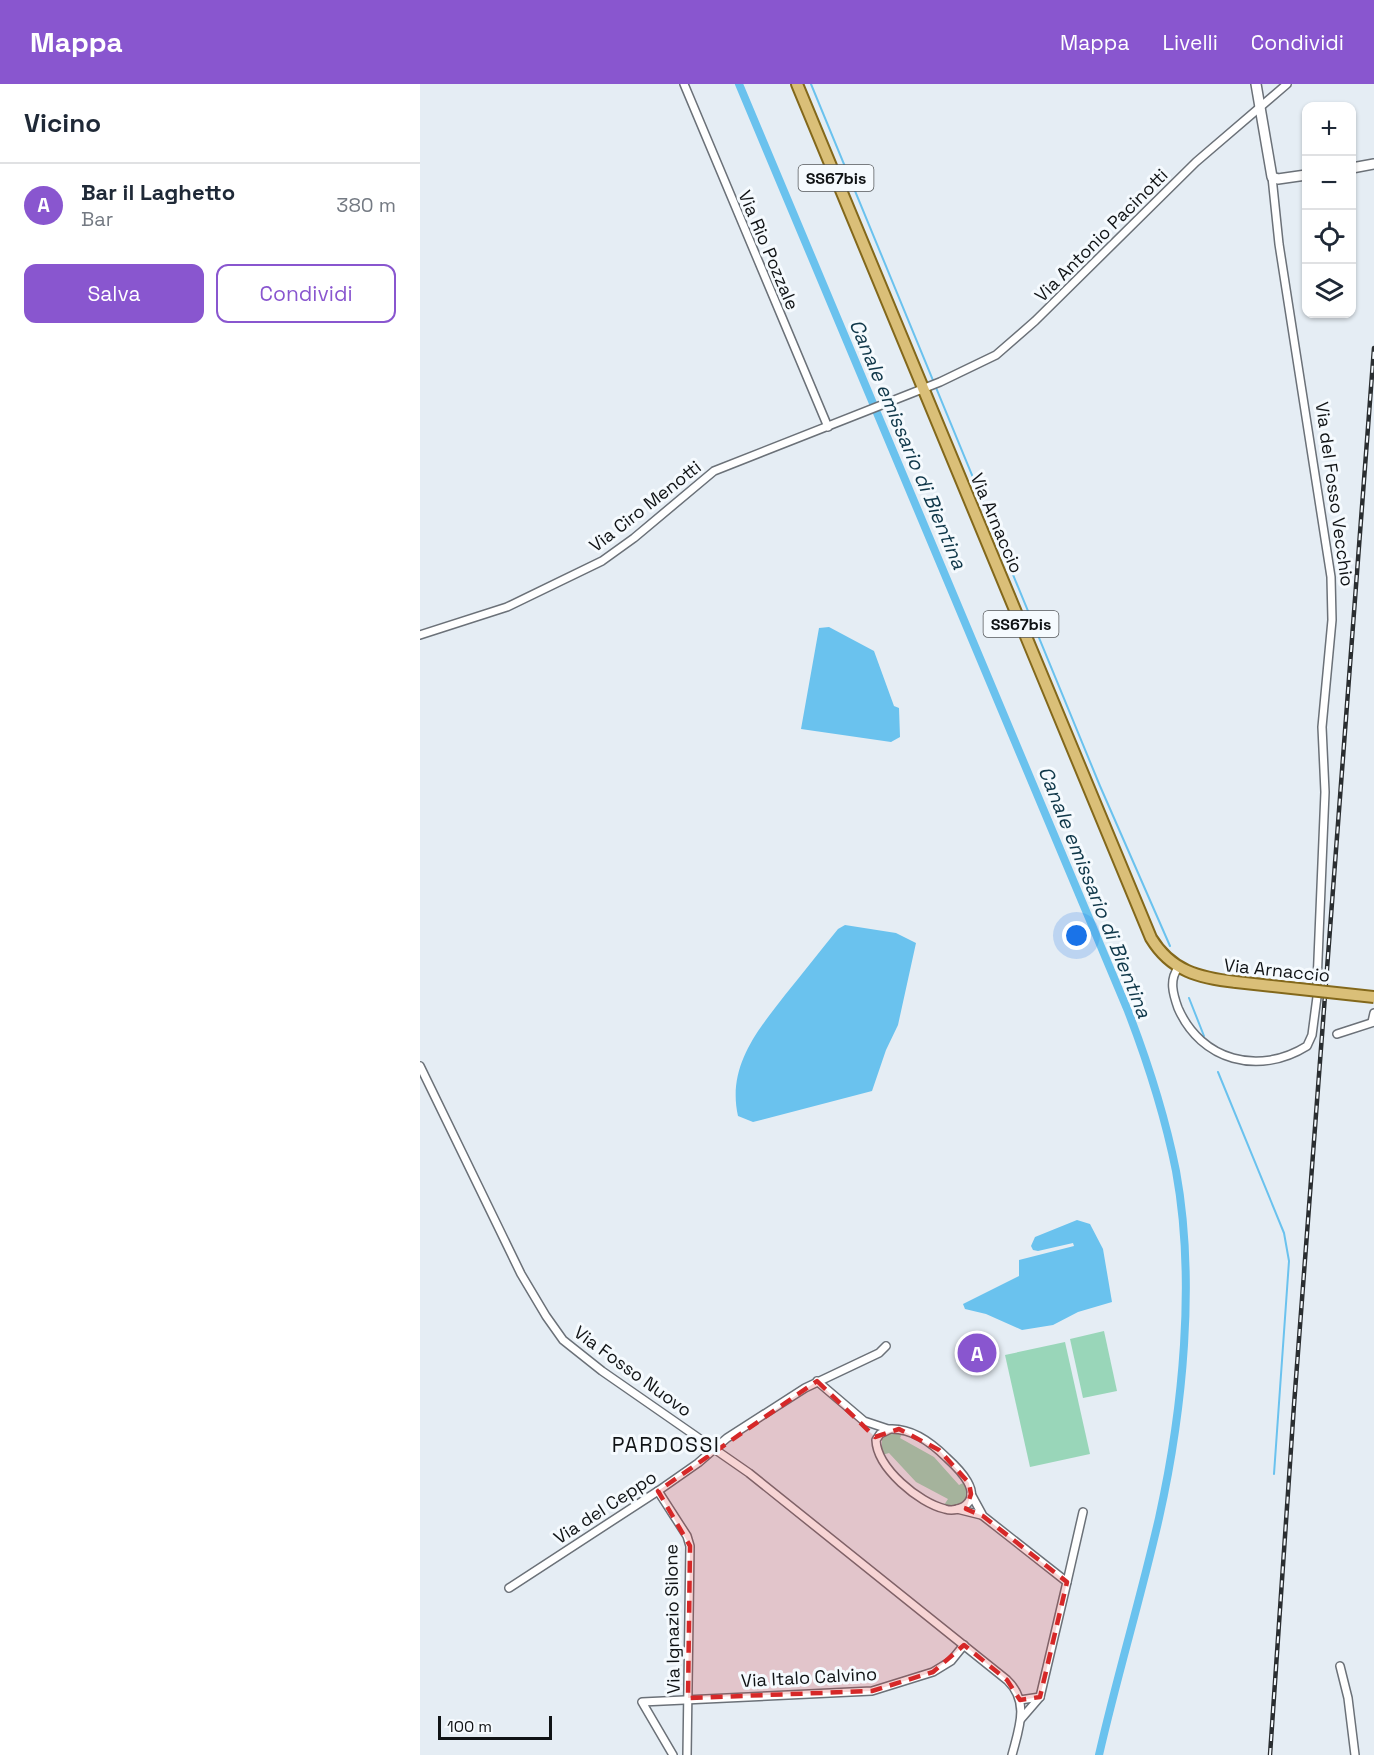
<!DOCTYPE html>
<html lang="it">
<head>
<meta charset="utf-8">
<style>
	:root { --surface:#fff; --page:#f6f6f7; --text:#1f2937; --muted:#747a83; --line:#e0e1e3; --accent:#8956cf }
	body { margin:0; font-family:"Space Grotesk",sans-serif; background:var(--page); color:var(--text) }
	.controls { position:absolute; right:18px; top:18px; display:grid; overflow:hidden; border-radius:12px; box-shadow:0 2px 4px #0004 }
	.controls button { width:54px; height:54px; display:grid; place-items:center; padding:0; border:0; border-bottom:2px solid var(--line); background:var(--surface); color:var(--text); font:30px sans-serif }
	.scale { position:absolute; left:18px; bottom:15px; width:114px; box-sizing:border-box; padding-left:6px; border:3px solid #101315; border-top:0; font-size:16px; line-height:21px; white-space:nowrap; color:#101315; -webkit-text-stroke:4px #f5fafe; paint-order:stroke }
	.you { position:absolute; left:657px; top:852px; width:21px; height:21px; margin:-15px; border:4px solid #fff; border-radius:50%; background:#1a73e8; box-shadow:0 0 0 9px #1a73e833 }
	.badge { display:grid; place-items:center; width:39px; height:39px; border-radius:50%; background:var(--accent); color:#fff; font-size:20px; font-weight:700 }
	.pin { position:absolute; translate:-50% -50%; border:3px solid #fff; box-shadow:0 2px 6px #0006 }
	.list { margin:0; padding:0; list-style:none }
	h2 { display:flex; justify-content:space-between; align-items:center; height:78px; margin:0; padding:0 24px; font-size:26px }
	h2 small { font-size:20px; font-weight:400; color:var(--muted) }
	.list li { display:grid; grid-template-columns:39px 1fr auto; gap:18px; align-items:center; box-sizing:border-box; height:84px; padding:0 24px; border-top:2px solid var(--line) }
	.list b { display:block; font-size:22px; white-space:nowrap }
	.list p { margin:0; font-size:20px; white-space:nowrap; color:var(--muted) }
	.list em { font-size:20px; font-style:normal; color:var(--muted) }
	.actions { display:flex; gap:12px; padding:18px 24px }
	.actions a { flex:1; padding:14px 0; border:2px solid var(--accent); border-radius:12px; text-align:center; font-size:21px; color:var(--accent) }
	.actions .main { background:var(--accent); color:#fff }
	.icon { flex:none; width:33px; height:33px; fill:none; stroke:currentColor; stroke-width:2; stroke-linecap:round; stroke-linejoin:round }
	.map { position:relative; flex:none; width:954px; height:1671px; overflow:hidden }
	header { display:flex; align-items:center; gap:36px; box-sizing:border-box; height:84px; padding:0 30px; background:var(--accent); color:#fff }
	header strong { font-size:28px }
	nav { display:flex; gap:33px; margin-inline-start:auto; font-size:21px }
	main { display:flex }
	aside { flex:1; background:var(--surface) }
	.map>svg:first-child { display:block }
</style>
</head>
<body>
<header>
<strong>Mappa</strong>
<nav><a>Mappa</a><a>Livelli</a><a>Condividi</a></nav>
</header>
<main>
<aside>
<h2>Vicino<small></small></h2>
<ul class="list">
<li><span class="badge">A</span><div><b>Bar il Laghetto</b><p>Bar</p></div><em>380 m</em></li>
</ul>
<div class="actions"><a class="main">Salva</a><a>Condividi</a></div>
</aside>
<div class="map">
<svg width="954" height="1671" viewBox="0 0 954 1671">
	<rect width="100%" height="100%" fill="#e5edf4"/>
	<g fill="#99d6b9">
		<path d="M684 1247 697 1307 663 1314 650 1255Z"/>
		<path d="M645 1258 670 1370 610 1383 585 1271Z"/>
		<path d="M474 1347 483 1348 480 1354 514 1373 539 1401 545 1398 548 1409 543 1419 531 1423 524 1421 528 1415 496 1398 469 1369 462 1371V1355Z"/>
	</g>
	<g fill="#6ac2ee">
		<path d="M409 543 454 567 474 622 479 624 480 653 471 658 381 645 399 544Z"/>
		<path d="M425 841 476 849 496 859 478 941 466 966 452 1007 333 1038 318 1032C307 983 337 947 365 911 383 889 400 867 418 845Z"/>
		<path d="M657 1136 670 1140 683 1165 692 1218 658 1228 633 1241 602 1246 566 1230 545 1225 543 1220 599 1192V1176L654 1162 653 1159 618 1167 613 1166 611 1162 615 1153Z"/>
	</g>
	<g fill="none" stroke-linecap="round" stroke-linejoin="round">
		<g stroke="#6ac2ee" stroke-width="2">
			<path d="M391 0 680 702 750 862"/>
			<path d="M769 914 784 952"/>
			<path d="M798 988 864 1149 869 1177 854 1390"/>
		</g>
		<path stroke="#6ac2ee" stroke-width="8" d="M319 0 708 927C728 979 745 1032 756 1087 776 1196 763 1326 739 1434 721 1513 697 1592 679 1671"/>
		<defs>
			<g id="street">
				<path d="M264 0 408 343"/>
				<path d="M852 93 859 160 911 493 912 536 902 643 905 708 897 899"/>
				<path d="M0 551 87 523 182 477 214 454 294 387 520 298 576 271 615 237 776 78 867 0"/>
				<path d="M758 884C749 896 753 910 758 924 781 977 839 992 887 962L892 951 897 913"/>
				<path d="M952 938 954 929"/>
				<path d="M917 950 954 938"/>
				<path d="M0 982 101 1190 126 1232 143 1256 182 1287 329 1389 587 1596C610 1618 599 1644 592 1671"/>
				<path d="M397 1297 444 1337 468 1345"/>
				<path d="M470 1345C492 1344 512 1359 527 1374 538 1384 565 1410 543 1423 537 1426 531 1427 525 1425 499 1419 457 1384 456 1356L460 1350Z"/>
				<path d="M238 1407 267 1452 270 1462 267 1671"/>
				<path d="M551 1410 563 1432 647 1498 620 1613 601 1635"/>
				<path d="M537 1425 561 1431"/>
				<path d="M647 1498 663 1428"/>
				<path d="M89 1504 238 1407 278 1379 307 1354 385 1304 459 1269 466 1262"/>
				<path d="M920 1582 928 1614 935 1671"/>
				<path d="M600 1616 620 1613"/>
				<path d="M253 1671 222 1618 452 1607 513 1588 531 1577 544 1561"/>
			</g>
			<g id="secondary">
				<path d="M836 0 852 93 858 95 886 91"/>
				<path d="M932 84 954 80"/>
			</g>
			<path id="primary" d="M377 0 731 854C751 887 779 894 816 898"/>
		</defs>
		<use href="#street" stroke="#6b7178" stroke-width="10"/>
		<use href="#secondary" stroke="#6b7178" stroke-width="12"/>
		<use href="#primary" stroke="#83681b" stroke-width="14"/>
		<use href="#street" stroke="#fff" stroke-width="7"/>
		<use href="#secondary" stroke="#fff" stroke-width="9"/>
		<use href="#primary" stroke="#dabf78" stroke-width="10"/>
		<defs>
			<path id="rail" d="M850 1671 874 1321 954 264"/>
		</defs>
		<use href="#rail" stroke="#2a2e31" stroke-width="4.5"/>
		<use href="#rail" stroke="#f5fafe" stroke-width="2" stroke-dasharray="7" stroke-linecap="butt"/>
		<defs>
			<path id="primary-bridge" d="M816 898 954 913"/>
		</defs>
		<use href="#primary-bridge" stroke="#83681b" stroke-width="14" stroke-linecap="butt"/>
		<use href="#primary-bridge" stroke="#dabf78" stroke-width="10"/>
	</g>
	<path fill="#d62828" fill-opacity="0.2" stroke="#d62828" stroke-width="4.5" stroke-dasharray="12 8" stroke-linejoin="round" d="M397 1297 455 1353 479 1345 519 1366 549 1399 551 1410 546 1425 563 1432 647 1498 620 1613 600 1616 587 1596 544 1561 513 1588 452 1607 268 1614 270 1462 238 1407Z"/>
	<g text-anchor="middle" dominant-baseline="central" stroke-width="6" stroke-linejoin="round" paint-order="stroke">
		<g fill="#f5fafe" stroke="#55585b" stroke-width="1.5">
			<rect x="378.5" y="81" width="75" height="26" rx="4.5"/>
			<rect x="563.5" y="527" width="75" height="26" rx="4.5"/>
		</g>
		<g font-size="16" font-weight="bold" fill="#101315">
			<text x="416" y="94">SS67bis</text>
			<text x="601" y="540">SS67bis</text>
		</g>
		<g font-size="18" fill="#101315" stroke="#f5fafe">
			<text transform="translate(681 151) rotate(-45)">Via Antonio Pacinotti</text>
			<text transform="translate(349 166) rotate(67)">Via Rio Pozzale</text>
			<text transform="translate(915 410) rotate(82)">Via del Fosso Vecchio</text>
			<text transform="translate(225 422) rotate(-38)">Via Ciro Menotti</text>
			<text transform="translate(577 439) rotate(67)">Via Arnaccio</text>
			<text transform="translate(857 886) rotate(6)">Via Arnaccio</text>
			<text transform="translate(213 1287) rotate(36)">Via Fosso Nuovo</text>
			<text transform="translate(185 1423) rotate(-33)">Via del Ceppo</text>
			<text transform="translate(252 1535) rotate(-91)">Via Ignazio Silone</text>
			<text transform="translate(389 1593) rotate(-3)">Via Italo Calvino</text>
		</g>
		<g font-size="20" font-style="italic" fill="#0f3749" stroke="#f5fafe">
			<text transform="translate(488 360) rotate(67)">Canale emissario di Bientina</text>
			<text transform="translate(675 808) rotate(68)">Canale emissario di Bientina</text>
		</g>
		<g font-size="21" letter-spacing="1.5" fill="#101315" stroke="#f5fafe">
			<text x="246" y="1360">PARDOSSI</text>
		</g>
	</g>
</svg>
<div class="controls">
<button>+</button>
<button>−</button>
<button><svg class="icon" aria-label="locate" viewBox="0 0 24 24"><circle cx="12" cy="12" r="6"/><path d="M12 2v4M12 18v4M2 12h4M18 12h4"/></svg></button>
<button><svg class="icon" aria-label="layers" viewBox="0 0 24 24"><path d="M12 4l9 5-9 5-9-5zM3 14l9 5 9-5"/></svg></button>
</div>
<div class="scale">100 m</div>
<div class="you"></div>
<div class="pin badge" style="left:557px;top:1269px">A</div>
</div>
</main>
</body>
</html>
